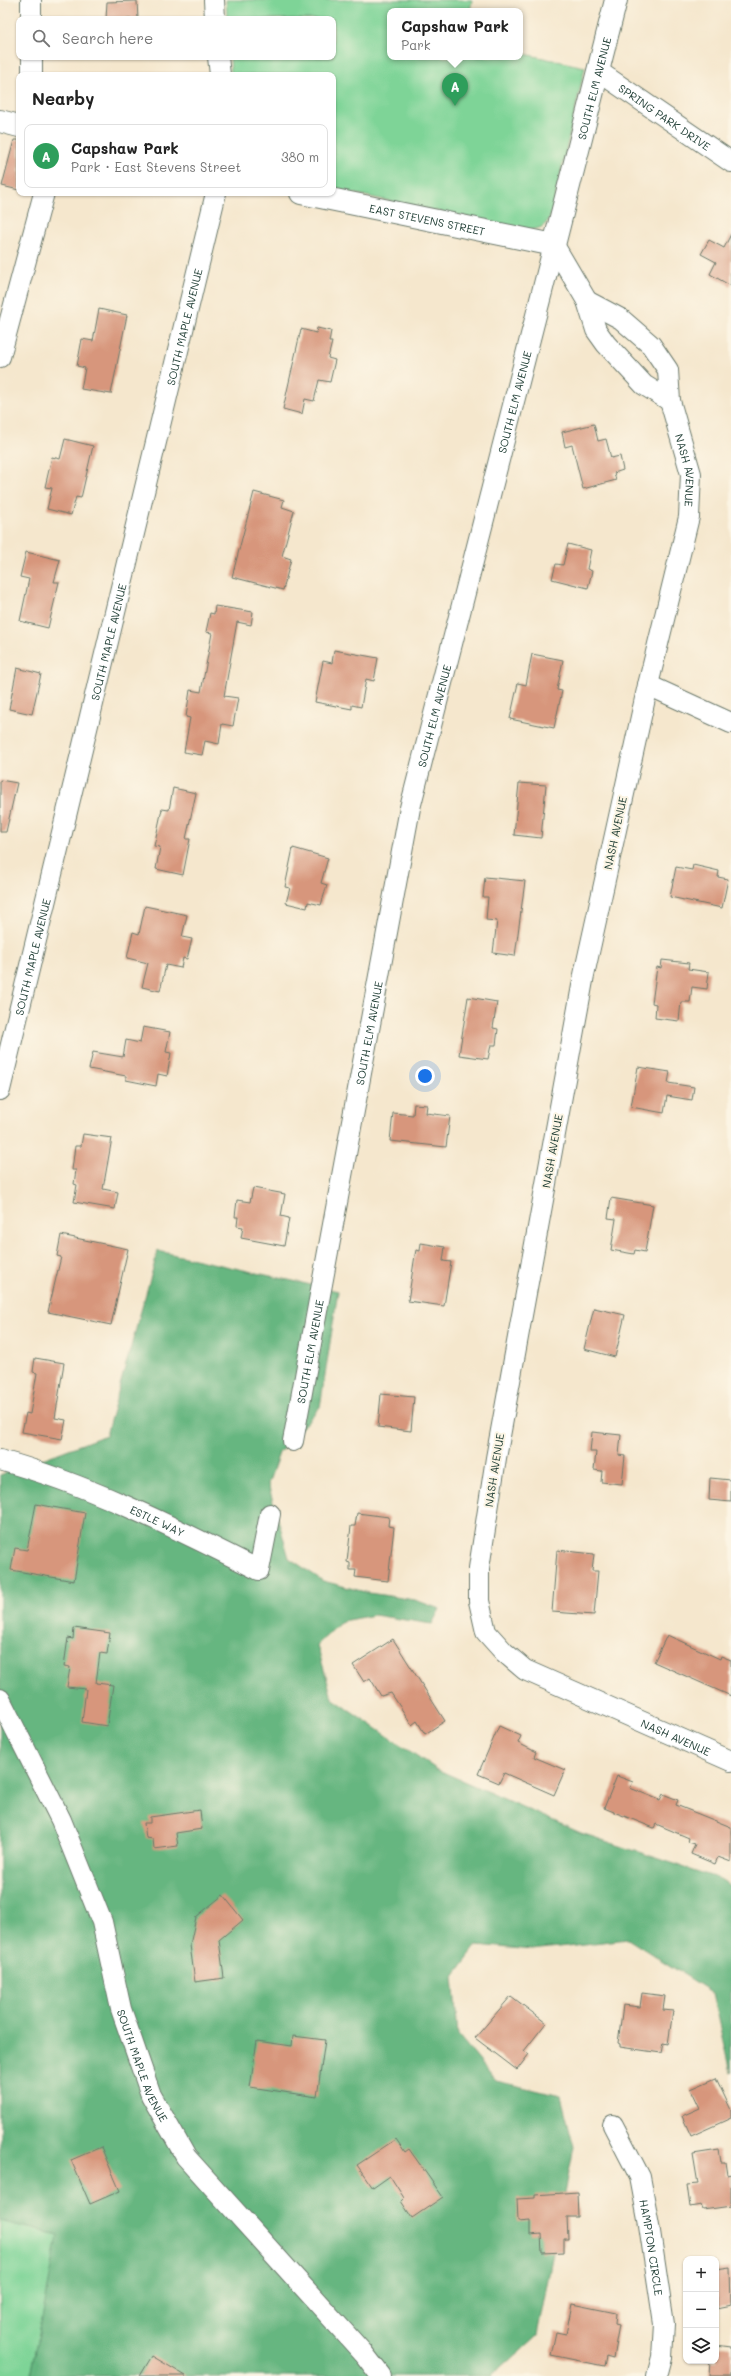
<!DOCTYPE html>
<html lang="en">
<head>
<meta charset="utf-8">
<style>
	:root { --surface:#fff; --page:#f2f2f2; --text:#222; --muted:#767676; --line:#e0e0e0; --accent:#0b8043 }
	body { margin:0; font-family:Mali,sans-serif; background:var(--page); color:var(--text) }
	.controls { position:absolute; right:12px; bottom:12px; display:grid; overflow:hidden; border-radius:8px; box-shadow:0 1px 3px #0004 }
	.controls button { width:36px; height:36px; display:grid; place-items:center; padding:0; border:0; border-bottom:1px solid var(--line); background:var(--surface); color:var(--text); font:20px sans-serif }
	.you { position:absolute; left:425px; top:1076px; width:14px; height:14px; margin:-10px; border:3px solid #fff; border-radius:50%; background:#1a73e8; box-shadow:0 0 0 6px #1a73e833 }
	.badge { display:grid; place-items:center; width:26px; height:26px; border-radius:50%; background:var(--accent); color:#fff; font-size:13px; font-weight:700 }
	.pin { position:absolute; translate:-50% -33px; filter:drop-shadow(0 1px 2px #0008) }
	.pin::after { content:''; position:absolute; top:21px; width:14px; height:12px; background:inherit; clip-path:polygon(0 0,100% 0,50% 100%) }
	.popup { position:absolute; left:387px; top:8px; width:136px; height:52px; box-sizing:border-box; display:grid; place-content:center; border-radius:8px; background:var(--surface); filter:drop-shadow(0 1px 3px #0005); font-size:13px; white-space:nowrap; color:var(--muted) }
	.popup b { font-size:15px; color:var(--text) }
	.popup::after { content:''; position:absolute; left:50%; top:100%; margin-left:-8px; border:8px solid transparent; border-top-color:var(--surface) }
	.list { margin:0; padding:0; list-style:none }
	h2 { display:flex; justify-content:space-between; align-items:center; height:52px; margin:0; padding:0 16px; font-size:17px }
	h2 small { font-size:13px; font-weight:400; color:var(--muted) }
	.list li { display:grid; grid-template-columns:26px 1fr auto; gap:12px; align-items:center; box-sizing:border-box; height:64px; margin:0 8px 8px; padding:0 8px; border:1px solid var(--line); border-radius:8px }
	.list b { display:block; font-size:15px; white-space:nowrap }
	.list p { margin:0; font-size:13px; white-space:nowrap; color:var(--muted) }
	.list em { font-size:13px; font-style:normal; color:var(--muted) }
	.icon { flex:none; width:22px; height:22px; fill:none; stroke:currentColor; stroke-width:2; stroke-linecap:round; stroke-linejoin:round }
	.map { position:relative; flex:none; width:731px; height:2376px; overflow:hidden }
	.search { position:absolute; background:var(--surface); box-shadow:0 1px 3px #0004; left:16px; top:16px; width:320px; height:44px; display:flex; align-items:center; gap:10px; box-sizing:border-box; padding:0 14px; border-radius:8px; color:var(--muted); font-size:15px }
	.panel { position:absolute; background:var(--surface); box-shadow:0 1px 3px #0004; left:16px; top:72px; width:320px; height:124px; border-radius:8px }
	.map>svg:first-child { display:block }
</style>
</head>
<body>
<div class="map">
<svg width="731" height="2376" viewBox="0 0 731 2376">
	<rect width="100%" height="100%" fill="#fcf5e5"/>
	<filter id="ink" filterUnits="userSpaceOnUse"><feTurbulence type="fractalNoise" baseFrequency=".025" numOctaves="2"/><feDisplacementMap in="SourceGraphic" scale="8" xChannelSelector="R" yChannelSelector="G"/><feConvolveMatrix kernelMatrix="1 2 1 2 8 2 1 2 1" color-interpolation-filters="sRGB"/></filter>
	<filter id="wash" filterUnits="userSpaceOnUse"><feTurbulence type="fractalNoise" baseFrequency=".012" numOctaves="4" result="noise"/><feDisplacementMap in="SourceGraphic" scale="16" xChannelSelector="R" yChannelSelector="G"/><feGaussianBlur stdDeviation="0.9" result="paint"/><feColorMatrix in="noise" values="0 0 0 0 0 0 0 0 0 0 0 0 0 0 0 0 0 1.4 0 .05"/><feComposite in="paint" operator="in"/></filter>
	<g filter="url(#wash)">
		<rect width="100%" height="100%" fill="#f5e7cd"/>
		<g fill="#7ed497" stroke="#4e8866">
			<path d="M226 0H472L470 11H390V57H520V53L585 67 551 215C545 228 540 229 526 230L333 189V75H231L230 57H333V19H227Z"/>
			<path d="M0 2221 59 2235 31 2376H0Z"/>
		</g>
		<path fill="#66b680" stroke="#427a5a" d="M158 1251 338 1291 320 1407 279 1453 268 1484 289 1558 323 1581 369 1593 415 1600 440 1609 432 1624 374 1615 342 1621 317 1645 332 1698 436 1769 581 1833 720 1879 731 1886V2072L713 1993 628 1939 532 1950 477 1945 453 1977 458 2035 496 2081 561 2096 574 2147 537 2335 492 2376H31L58 2235 0 2221V1475L106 1435Z"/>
		<g id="blocks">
			<g fill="#d7967b">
				<path d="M137 1 138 19H106L107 2Z"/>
				<path d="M14 140H19V190L2 186Z"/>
				<path d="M731 234V286L710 274 716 262 701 254 709 240 724 248Z"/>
				<path d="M99 309 127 315 111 394 81 389 85 368 77 366 82 339 93 341Z"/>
				<path d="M317 328 331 331 329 342H332L328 358 335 360 330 382 319 380 314 401 305 399 302 414 283 409 301 329 316 333Z"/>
				<path d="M594 424 598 441 606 439 611 458 620 456 623 470 614 473 616 480 583 489 572 445 565 447 562 432Z"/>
				<path d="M65 439 93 446 81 498 76 497 71 515 47 509 52 488 45 487 52 457 60 459Z"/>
				<path d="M254 492 284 500 282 507 294 511 282 556 291 559 283 590 232 577Z"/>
				<path d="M568 544 591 550 587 569 592 571 588 588 552 579 556 564 563 565Z"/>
				<path d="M26 552 60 560 54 582H59L48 628 20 621 29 579 20 577Z"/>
				<path d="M215 606 253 612 251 625 237 622 224 696 238 698 233 726 222 724 219 744 205 741 202 755 184 752 190 718 186 717 190 690 201 692 212 633 206 632 210 613 214 614Z"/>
				<path d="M334 650 378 658 374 681 366 679 361 707 352 705V709L315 702 323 661 332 663Z"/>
				<path d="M532 654 563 660 557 690 562 691 554 728 510 719 518 683 526 685Z"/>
				<path d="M17 668 41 674 32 714 9 709Z"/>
				<path d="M0 780 17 783 6 832H0Z"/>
				<path d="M519 783 546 785 541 838 514 835Z"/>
				<path d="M173 788 196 793 186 839H190L183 875 156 869 160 847 154 846 162 809 169 810Z"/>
				<path d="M293 848 328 858 321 883 327 885 321 905 308 902 307 908 286 903 290 888 285 887Z"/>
				<path d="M693 865 719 871 718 877 728 879 722 908 670 897 676 867 692 870Z"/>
				<path d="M485 877 525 881 515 956 493 953 497 921 486 920 488 897H483Z"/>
				<path d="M145 906 187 915 182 937 192 939 187 959 183 958 181 968 166 965 160 991 142 987 148 963 127 958 133 932 139 934Z"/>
				<path d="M662 960 689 963 688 969 709 972 707 989 692 987 690 1002H681L679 1021 655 1018 656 1004 652 1003 657 967 661 968Z"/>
				<path d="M468 997 497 1002 493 1028 498 1029 496 1045H491L488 1059 459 1055Z"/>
				<path d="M143 1027 170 1032 166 1052 171 1053 167 1076 158 1074 156 1086 126 1080V1076L89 1069 93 1052 123 1057 126 1040 140 1043Z"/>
				<path d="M638 1067 670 1072 668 1083 694 1087 692 1100 667 1096 664 1113 631 1107Z"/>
				<path d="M414 1104 427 1105 426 1113 450 1116 446 1147 390 1141 393 1113 413 1115Z"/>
				<path d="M83 1134 112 1138 103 1189 118 1192 115 1209 74 1202 77 1185 74 1184 76 1170H72L75 1146H81Z"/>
				<path d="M253 1188 285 1194 281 1216 289 1218 284 1246 241 1238 243 1227 237 1226 238 1217H235L237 1200 250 1202Z"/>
				<path d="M611 1198 653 1205 645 1252 635 1250 634 1254 611 1250 616 1219 608 1218Z"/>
				<path d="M61 1235 128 1249 111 1325 48 1312 61 1257 57 1256Z"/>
				<path d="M421 1243 445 1247 443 1261 451 1262 444 1306 408 1301 415 1255 416 1250 420 1251Z"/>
				<path d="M594 1308 625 1315 615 1357 584 1349Z"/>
				<path d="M35 1358 64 1363 55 1418 66 1420 62 1439 22 1432 26 1413 30 1414 37 1373 33 1372Z"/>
				<path d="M381 1394 414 1397 411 1431 378 1427Z"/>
				<path d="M592 1432 621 1435 619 1455 625 1456 622 1484 601 1482 602 1471 594 1470 596 1452H590Z"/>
				<path d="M710 1478 731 1480V1502L709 1500Z"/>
				<path d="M36 1504 85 1513 74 1581 11 1570 15 1548 27 1550Z"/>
				<path d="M357 1513 389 1517 388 1526 394 1527 388 1581 355 1577 356 1570H350V1563L347 1562 351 1526H355Z"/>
				<path d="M557 1550 594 1554 592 1571H598L594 1615 552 1612Z"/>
				<path d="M74 1628 110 1633 107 1654 100 1653 96 1683 113 1685 107 1726 82 1722 86 1689 67 1687 70 1667 64 1666 68 1638 73 1639Z"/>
				<path d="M667 1635 720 1659 721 1656 731 1660V1696L654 1662Z"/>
				<path d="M393 1639 445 1721 425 1734 417 1721 412 1725 391 1693 381 1696 370 1678 364 1682 353 1665Z"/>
				<path d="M499 1726 521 1736 518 1743 536 1752 534 1757 565 1770 554 1795 504 1773 499 1783 478 1774Z"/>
				<path d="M617 1776 633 1782 630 1788 660 1800 663 1794 678 1800 676 1805 731 1827V1862L718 1857 715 1864 691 1854 695 1844 688 1842 689 1838 656 1824 654 1828 604 1808Z"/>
				<path d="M200 1810 202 1829 176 1833 178 1846 154 1849 153 1839 146 1838 144 1823H150V1817Z"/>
				<path d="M223 1895 243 1920 219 1940 224 1978 195 1982 190 1945 196 1917Z"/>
				<path d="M642 1993 665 1996 663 2010 673 2011 668 2044 663 2043 661 2053 620 2047V2044L618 2043 623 2005 640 2007Z"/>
				<path d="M511 1996 546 2023 524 2051 529 2054 517 2070 475 2038Z"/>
				<path d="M293 2036 325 2040 317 2097 250 2087 257 2041 292 2046Z"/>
				<path d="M716 2078 731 2110V2118L691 2136 682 2116 700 2108 691 2089Z"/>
				<path d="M396 2139 405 2152 409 2149 443 2197 412 2218 401 2201 404 2198 390 2176 373 2188 357 2165Z"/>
				<path d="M101 2147 120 2191 90 2204 71 2160Z"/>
				<path d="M719 2150 721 2162H725L727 2175 731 2174V2206L703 2210 701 2205 690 2207 687 2185 698 2184 693 2154Z"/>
				<path d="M577 2192 578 2217H567L568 2239H564V2252L542 2253 541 2234 530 2235V2220L518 2221 517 2199 535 2198V2195Z"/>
				<path d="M730 2268 731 2305 716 2308V2270Z"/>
				<path d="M572 2304 616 2313 615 2324 619 2325 613 2358 606 2356 604 2366 551 2355 556 2332 566 2334Z"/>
				<path d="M716 2345 731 2347V2376H709L710 2361H716Z"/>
				<path d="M152 2356 186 2376H140Z"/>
			</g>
		</g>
	</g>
	<g filter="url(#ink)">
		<use href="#blocks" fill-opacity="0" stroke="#6a786a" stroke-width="1"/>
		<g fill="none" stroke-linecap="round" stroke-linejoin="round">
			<defs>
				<g id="minor">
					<path d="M31 0V19"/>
					<path d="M214 0 215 19"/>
					<path d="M32 57V75"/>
					<path d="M218 57 220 75"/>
					<path id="s1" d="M598 71 731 162"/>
					<path d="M554 245 587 301 596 330 606 344 644 385 670 401"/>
					<path id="s2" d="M587 301 621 319 651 345 668 370 670 401 691 474 689 517 648 685 584 975 496 1458 479 1568V1601L486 1632 504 1652 525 1670 731 1761"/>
					<path d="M0 357 44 193"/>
					<path d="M648 685 731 723"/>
					<path id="s3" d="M0 1090 216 193"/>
					<path id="s4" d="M293 1441 410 808 554 245"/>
					<path id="s5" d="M0 1460C91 1485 175 1528 259 1570L270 1514"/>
					<path id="s6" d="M0 1699 61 1820 102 1922 121 2009 151 2095 186 2157 364 2354 381 2376"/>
					<path id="s7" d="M613 2125 640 2177 649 2225 664 2324 662 2357 657 2376"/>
				</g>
				<g id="tertiary">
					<path d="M0 121 19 126"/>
					<path id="s8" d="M301 193 554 245 616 0"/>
				</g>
			</defs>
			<use href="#minor" stroke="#6a786a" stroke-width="22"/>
			<use href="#tertiary" stroke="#6a786a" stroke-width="24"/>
			<use href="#minor" stroke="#fff" stroke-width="20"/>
			<use href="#tertiary" stroke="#fff" stroke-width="22"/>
		</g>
	</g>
	<g text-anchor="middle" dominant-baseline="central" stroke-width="4" stroke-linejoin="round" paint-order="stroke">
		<g font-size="11" fill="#1f3d34" stroke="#fcf5e5">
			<text stroke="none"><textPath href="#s8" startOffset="420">SOUTH ELM AVENUE</textPath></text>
			<text stroke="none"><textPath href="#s1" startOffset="81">SPRING PARK DRIVE</textPath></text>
			<text stroke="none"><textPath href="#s8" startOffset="129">EAST STEVENS STREET</textPath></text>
			<text stroke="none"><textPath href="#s3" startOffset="785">SOUTH MAPLE AVENUE</textPath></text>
			<text stroke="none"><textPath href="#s4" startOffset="1063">SOUTH ELM AVENUE</textPath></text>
			<text stroke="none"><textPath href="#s2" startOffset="211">NASH AVENUE</textPath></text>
			<text stroke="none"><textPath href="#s3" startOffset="461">SOUTH MAPLE AVENUE</textPath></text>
			<text stroke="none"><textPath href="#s4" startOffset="739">SOUTH ELM AVENUE</textPath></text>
			<text transform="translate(615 833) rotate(-78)">NASH AVENUE</text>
			<text stroke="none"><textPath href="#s3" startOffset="137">SOUTH MAPLE AVENUE</textPath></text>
			<text stroke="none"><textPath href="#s4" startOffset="415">SOUTH ELM AVENUE</textPath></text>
			<text transform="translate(552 1151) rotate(-80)">NASH AVENUE</text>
			<text stroke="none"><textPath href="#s4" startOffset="91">SOUTH ELM AVENUE</textPath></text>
			<text transform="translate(494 1470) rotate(-81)">NASH AVENUE</text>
			<text stroke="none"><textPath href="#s5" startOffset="169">ESTLE WAY</textPath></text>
			<text stroke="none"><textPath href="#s2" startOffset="1615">NASH AVENUE</textPath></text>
			<text stroke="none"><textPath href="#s6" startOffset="395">SOUTH MAPLE AVENUE</textPath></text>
			<text stroke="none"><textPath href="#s7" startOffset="130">HAMPTON CIRCLE</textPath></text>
		</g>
	</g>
</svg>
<div class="controls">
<button>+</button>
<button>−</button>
<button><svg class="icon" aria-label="layers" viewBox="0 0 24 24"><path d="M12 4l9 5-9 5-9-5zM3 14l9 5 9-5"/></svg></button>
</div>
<div class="you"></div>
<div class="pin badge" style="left:455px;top:106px;background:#2e9e5b">A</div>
<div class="popup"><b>Capshaw Park</b>Park</div>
<div class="search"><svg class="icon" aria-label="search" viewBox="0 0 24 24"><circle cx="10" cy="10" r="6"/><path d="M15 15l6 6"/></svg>Search here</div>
<section class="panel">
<h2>Nearby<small></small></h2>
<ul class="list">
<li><span class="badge" style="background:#2e9e5b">A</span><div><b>Capshaw Park</b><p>Park · East Stevens Street</p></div><em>380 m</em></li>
</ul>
</section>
</div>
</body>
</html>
